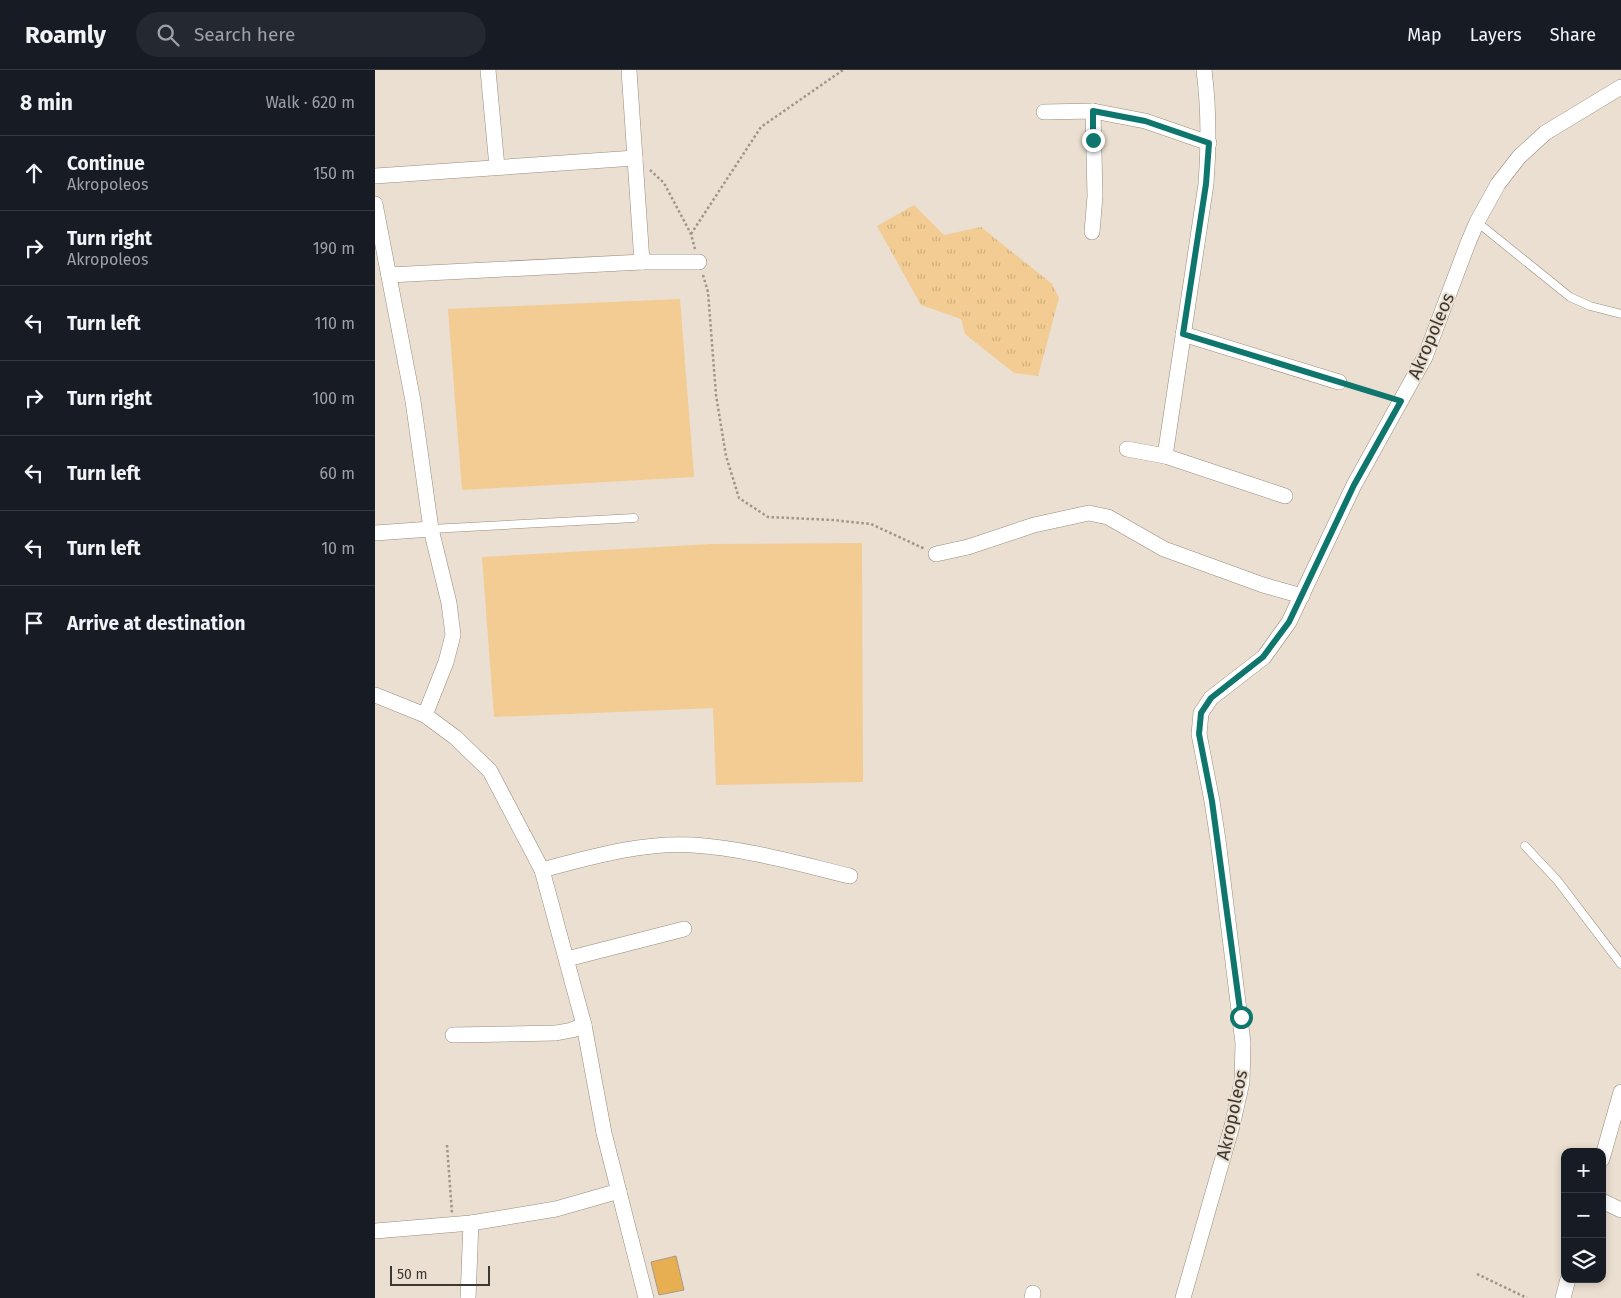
<!DOCTYPE html>
<html lang="en">
<head>
<meta charset="utf-8">
<style>
	:root { --surface:#171b24; --page:#242831; --text:#f1f3f6; --muted:#9ea1a6; --line:#363941 }
	body { margin:0; font-family:"Fira Sans",sans-serif; background:var(--page); color:var(--text) }
	.controls { position:absolute; right:15px; bottom:15px; display:grid; overflow:hidden; border-radius:10px; box-shadow:0 2px 8px #0003 }
	.controls button { width:45px; height:45px; display:grid; place-items:center; padding:0; border:0; border-bottom:1px solid var(--line); background:var(--surface); color:var(--text); font:25px sans-serif }
	.scale { position:absolute; left:15px; bottom:12px; width:100px; box-sizing:border-box; padding-left:5px; border:2px solid #3b3731; border-top:0; font-size:14px; line-height:18px; white-space:nowrap; color:#3b3731; -webkit-text-stroke:4px #eadfd0; paint-order:stroke }
	.stop { position:absolute; width:15px; height:15px; margin:-11px; border:4px solid #0f766e; border-radius:50%; background:#fff }
	.stop.end { background:#0f766e; border-color:#fff; box-shadow:0 1px 5px #0008 }
	.list { margin:0; padding:0; list-style:none }
	h2 { display:flex; justify-content:space-between; align-items:center; height:65px; margin:0; padding:0 20px; font-size:21px }
	h2 small { font-size:16px; font-weight:400; color:var(--muted) }
	.list li { display:grid; grid-template-columns:32px 1fr auto; gap:15px; align-items:center; box-sizing:border-box; height:75px; padding:0 20px; border-top:1px solid var(--line) }
	.list b { display:block; font-size:19px; white-space:nowrap }
	.list p { margin:0; font-size:16px; white-space:nowrap; color:var(--muted) }
	.list em { font-size:16px; font-style:normal; color:var(--muted) }
	.icon { flex:none; width:28px; height:28px; fill:none; stroke:currentColor; stroke-width:2; stroke-linecap:round; stroke-linejoin:round }
	.map { position:relative; flex:none; width:1246px; height:1228px; overflow:hidden }
	header { display:flex; align-items:center; gap:30px; box-sizing:border-box; height:70px; padding:0 25px; background:var(--surface); border-bottom:1px solid var(--line) }
	header strong { font-size:24px }
	nav { display:flex; gap:28px; margin-inline-start:auto; font-size:18px }
	.search { width:350px; height:45px; background:var(--page); display:flex; align-items:center; gap:12px; box-sizing:border-box; padding:0 18px; border-radius:28px; color:var(--muted); font-size:19px }
	main { display:flex }
	aside { flex:1; background:var(--surface) }
	.map>svg:first-child { display:block }
</style>
</head>
<body>
<header>
<strong>Roamly</strong>
<div class="search"><svg class="icon" aria-label="search" viewBox="0 0 24 24"><circle cx="10" cy="10" r="6"/><path d="M15 15l6 6"/></svg>Search here</div>
<nav><a>Map</a><a>Layers</a><a>Share</a></nav>
</header>
<main>
<aside>
<h2>8 min<small>Walk · 620 m</small></h2>
<ul class="list">
<li><svg class="icon" aria-label="ahead" viewBox="0 0 24 24"><path d="M12 20V5M6 11l6-6 6 6"/></svg><div><b>Continue</b><p>Akropoleos</p></div><em>150 m</em></li>
<li><svg class="icon" aria-label="right" viewBox="0 0 24 24"><path d="M7 20v-9h11M14 6l5 5-5 5"/></svg><div><b>Turn right</b><p>Akropoleos</p></div><em>190 m</em></li>
<li><svg class="icon" aria-label="left" viewBox="0 0 24 24"><path d="M17 20v-9H6M10 6l-5 5 5 5"/></svg><div><b>Turn left</b></div><em>110 m</em></li>
<li><svg class="icon" aria-label="right" viewBox="0 0 24 24"><path d="M7 20v-9h11M14 6l5 5-5 5"/></svg><div><b>Turn right</b></div><em>100 m</em></li>
<li><svg class="icon" aria-label="left" viewBox="0 0 24 24"><path d="M17 20v-9H6M10 6l-5 5 5 5"/></svg><div><b>Turn left</b></div><em>60 m</em></li>
<li><svg class="icon" aria-label="left" viewBox="0 0 24 24"><path d="M17 20v-9H6M10 6l-5 5 5 5"/></svg><div><b>Turn left</b></div><em>10 m</em></li>
<li><svg class="icon" aria-label="arrive" viewBox="0 0 24 24"><path d="M6 21V4h12l-3 4 3 4H6"/></svg><div><b>Arrive at destination</b></div></li>
</ul>
</aside>
<div class="map">
<svg width="1246" height="1228" viewBox="0 0 1246 1228">
	<defs>
		<pattern id="grass-tufts" width="24" height="20" patternUnits="userSpaceOnUse" patternTransform="scale(1.25)"><rect width="24" height="20" fill="#f2cc92"/><path d="M3 7l-1-3M5 7V3M7 7l1-3M15 17l-1-3M17 17v-4M19 17l1-3" fill="none" stroke="#d0b07e"/></pattern>
	</defs>
	<rect width="100%" height="100%" fill="#eadfd0"/>
	<path fill="url(#grass-tufts)" d="M539 135 569 165 606 157 677 214 684 228 663 306 639 303 590 264 586 249 546 235 502 156Z"/>
	<g fill="#f2cc92">
		<path d="M305 229 319 407 87 420 73 239Z"/>
		<path d="M487 473 488 712 341 715 338 638 119 647 107 487 336 474Z"/>
	</g>
	<path fill="#e8af52" stroke="#a49a8b" d="M301 1186 309 1220 284 1225 276 1192Z"/>
	<g fill="none" stroke-linecap="round" stroke-linejoin="round">
		<defs>
			<g id="service">
				<path d="M1102 152 1195 227 1215 236 1246 244"/>
				<path d="M56 459 259 448"/>
				<path d="M1150 776 1182 810 1246 894"/>
			</g>
			<g id="minor">
				<path d="M113 0 122 97"/>
				<path d="M254 0 267 192"/>
				<path d="M669 42 718 41 770 51 834 73"/>
				<path d="M0 106 260 88"/>
				<path d="M0 134 38 331 56 459 74 533 78 565 71 592 50 645"/>
				<path d="M717 162 720 126 718 41"/>
				<path d="M14 205 267 192H324"/>
				<path d="M808 264 964 312"/>
				<path d="M752 379 790 386 910 426"/>
				<path d="M790 386 831 114C834 75 834 39 829 0"/>
				<path d="M0 463 56 459"/>
				<path d="M561 484 593 477 659 455 714 443 733 447 789 479 888 515 927 526"/>
				<path d="M0 625 50 645 81 668 115 701 167 800 209 955 229 1063 271 1228"/>
				<path d="M167 800C216 787 267 772 318 775 369 778 425 794 475 806"/>
				<path d="M192 889 309 859"/>
				<path d="M78 965 181 963 197 960 209 955"/>
				<path d="M1227 1089 1246 1022"/>
				<path d="M1227 1131 1246 1140"/>
				<path d="M0 1161 96 1153 181 1139 244 1121"/>
				<path d="M93 1228 96 1153"/>
				<path d="M657 1228 658 1223"/>
				<path d="M808 1228 857 1056 867 1012 868 973 843 770 837 731 824 664 826 643 836 628 889 587 914 552 979 415 1050 287 1093 173 1102 152 1123 114 1144 87 1170 63 1246 17"/>
				<path d="M1188 1228 1193 1209"/>
			</g>
		</defs>
		<use href="#service" stroke="#968c7e" stroke-width="9"/>
		<use href="#minor" stroke="#968c7e" stroke-width="16"/>
		<g stroke="#9e968b" stroke-width="2.5" stroke-dasharray="2.5 2.5" stroke-linecap="butt">
			<path d="M275 100 289 113 316 164 320 179"/>
			<path d="M316 164 386 57 468 0"/>
			<path d="M328 205 333 222 341 325 351 386 364 428 393 447 458 450 496 454 550 479"/>
			<path d="M978 316 1013 327"/>
			<path d="M72 1075 77 1143"/>
			<path d="M1102 1204 1152 1228"/>
		</g>
		<use href="#service" stroke="#fff" stroke-width="8"/>
		<use href="#minor" stroke="#fff" stroke-width="15"/>
	</g>
	<g fill="none" stroke-linecap="round" stroke-linejoin="round">
		<path stroke="#0f766e" stroke-width="6" d="M718 70V41L770 51 834 73 831 114 808 264 1026 331 979 415 914 552 888 587 836 628 826 643 824 664 837 731 866 947"/>
	</g>
	<g text-anchor="middle" dominant-baseline="central" stroke-width="4" stroke-linejoin="round" paint-order="stroke">
		<g font-size="18" fill="#3b3731" stroke="#eadfd0">
			<text transform="translate(1056 266) rotate(-67)">Akropoleos</text>
			<text transform="translate(857 1045) rotate(-78)">Akropoleos</text>
		</g>
	</g>
</svg>
<div class="controls">
<button>+</button>
<button>−</button>
<button><svg class="icon" aria-label="layers" viewBox="0 0 24 24"><path d="M12 4l9 5-9 5-9-5zM3 14l9 5 9-5"/></svg></button>
</div>
<div class="scale">50 m</div>
<div class="stop" style="left:866px;top:947px"></div>
<div class="stop end" style="left:718px;top:70px"></div>
</div>
</main>
</body>
</html>
